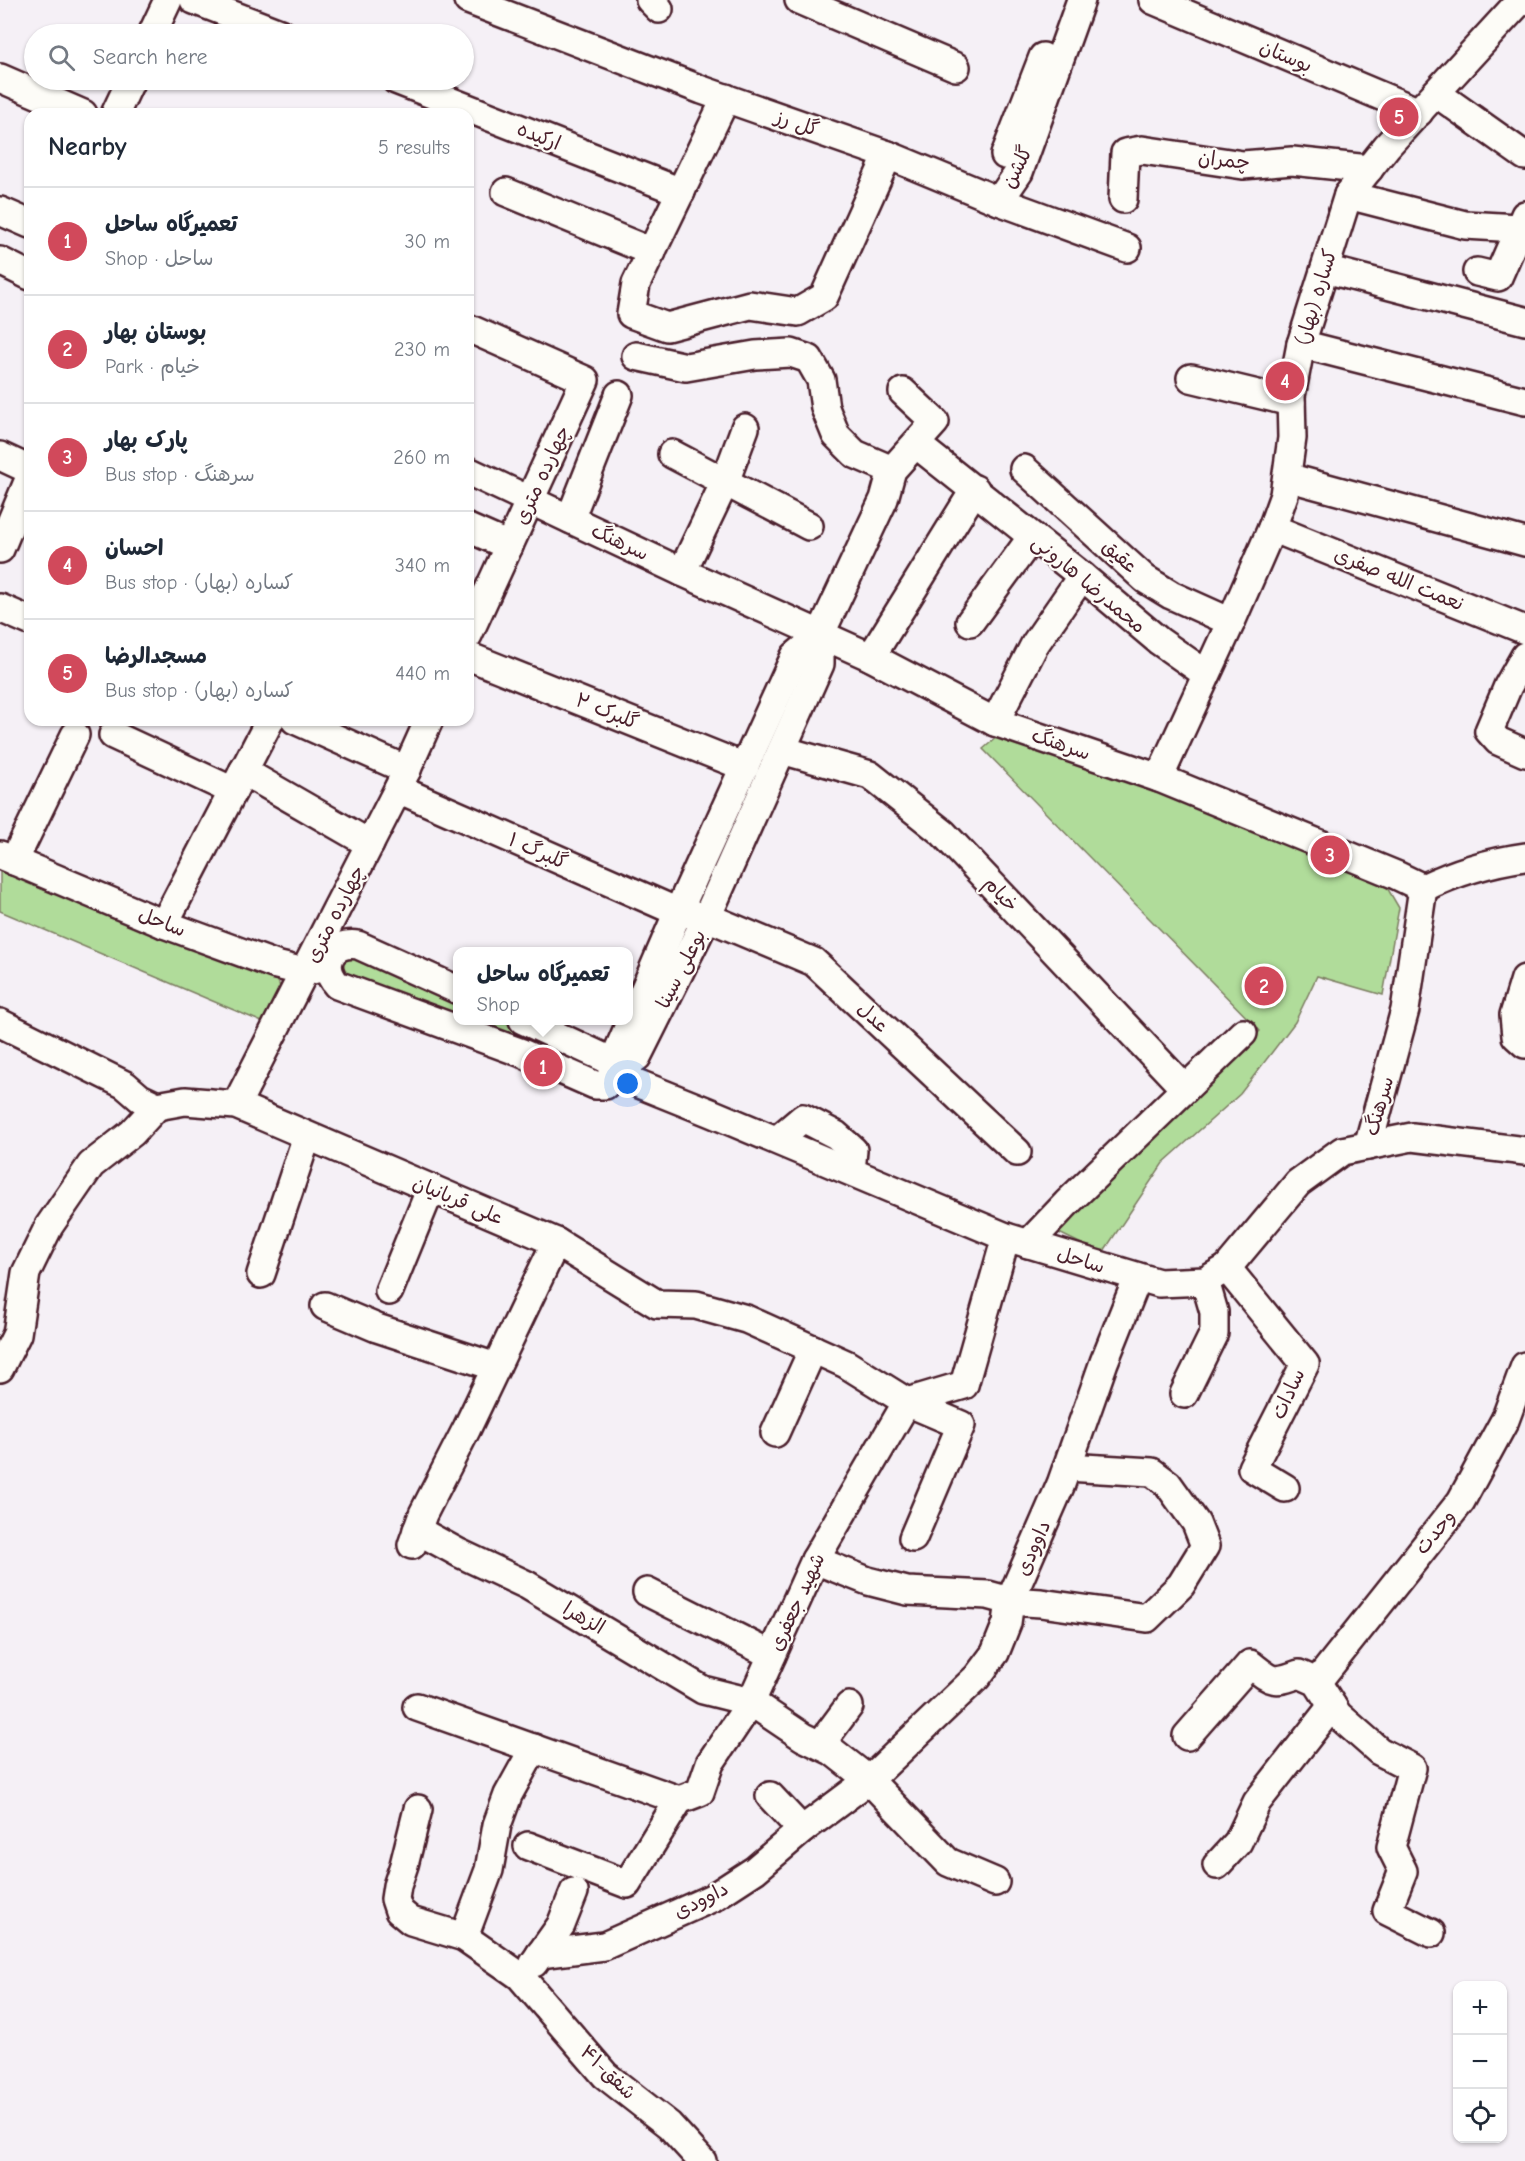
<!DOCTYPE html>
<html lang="en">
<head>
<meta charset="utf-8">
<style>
	:root { --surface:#fff; --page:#f6f6f7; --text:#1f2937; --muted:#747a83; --line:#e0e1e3; --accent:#d1495b }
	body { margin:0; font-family:"Comic Neue","Playpen Sans Arabic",sans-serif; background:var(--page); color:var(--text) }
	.controls { position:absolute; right:18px; bottom:18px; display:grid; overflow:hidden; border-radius:12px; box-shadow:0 2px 4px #0004 }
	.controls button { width:54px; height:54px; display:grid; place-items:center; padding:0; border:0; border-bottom:2px solid var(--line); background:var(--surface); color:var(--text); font:30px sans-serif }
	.you { position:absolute; left:628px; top:1084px; width:21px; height:21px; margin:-15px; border:4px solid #fff; border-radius:50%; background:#1a73e8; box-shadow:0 0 0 9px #1a73e833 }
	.badge { display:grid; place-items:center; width:39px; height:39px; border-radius:50%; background:var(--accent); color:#fff; font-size:20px; font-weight:700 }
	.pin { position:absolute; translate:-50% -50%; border:3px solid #fff; box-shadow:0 2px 6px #0006 }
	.popup { position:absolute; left:453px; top:947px; width:180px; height:78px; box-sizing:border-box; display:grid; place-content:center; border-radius:12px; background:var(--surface); filter:drop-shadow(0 2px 4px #0005); font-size:20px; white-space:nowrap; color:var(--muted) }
	.popup b { font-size:22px; color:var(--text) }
	.popup::after { content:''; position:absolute; left:50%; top:100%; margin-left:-12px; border:12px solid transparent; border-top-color:var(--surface) }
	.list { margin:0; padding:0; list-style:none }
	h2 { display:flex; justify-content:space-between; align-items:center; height:78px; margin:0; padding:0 24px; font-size:26px }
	h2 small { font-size:20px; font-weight:400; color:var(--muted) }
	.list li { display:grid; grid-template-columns:39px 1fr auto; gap:18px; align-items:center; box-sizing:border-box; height:108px; padding:0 24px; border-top:2px solid var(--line) }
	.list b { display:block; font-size:22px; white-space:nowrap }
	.list p { margin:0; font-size:20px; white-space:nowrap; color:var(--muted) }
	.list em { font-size:20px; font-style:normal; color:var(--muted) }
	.icon { flex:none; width:33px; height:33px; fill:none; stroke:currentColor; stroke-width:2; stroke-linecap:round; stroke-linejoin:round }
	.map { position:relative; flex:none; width:1525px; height:2161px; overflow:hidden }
	.search { position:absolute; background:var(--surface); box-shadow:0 2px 4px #0004; left:24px; top:24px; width:450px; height:66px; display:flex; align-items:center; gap:15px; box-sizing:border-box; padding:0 21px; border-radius:33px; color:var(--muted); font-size:22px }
	.panel { position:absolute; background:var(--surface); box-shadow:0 2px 4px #0004; left:24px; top:108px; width:450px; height:618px; border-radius:18px }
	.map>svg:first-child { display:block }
</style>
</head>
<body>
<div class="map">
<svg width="1525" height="2161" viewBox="0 0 1525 2161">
	<rect width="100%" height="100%" fill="#f5f0f6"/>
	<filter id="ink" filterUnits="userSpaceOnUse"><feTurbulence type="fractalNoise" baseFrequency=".0167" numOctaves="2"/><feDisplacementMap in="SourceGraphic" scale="12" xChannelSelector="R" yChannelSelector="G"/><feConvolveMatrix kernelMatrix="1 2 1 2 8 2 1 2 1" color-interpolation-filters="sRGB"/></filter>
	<g filter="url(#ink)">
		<g fill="#b0dc9a" stroke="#7d7e62" stroke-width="1.5">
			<path d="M1005 730 1385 884 1399 908 1383 995 1317 976 1295 1022 1240 1094 1163 1163 1102 1254 1053 1230 1260 1031 983 749Z"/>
			<path d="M0 864 277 979 286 1002 274 1027 0 911Z"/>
			<path d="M356 952 457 997 458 1020 509 1021 589 1057 590 1063 583 1066 533 1050 343 978 340 970 345 959Z"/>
		</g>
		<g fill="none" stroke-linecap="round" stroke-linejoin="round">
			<defs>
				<g id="minor">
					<path d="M194 0 282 34"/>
					<path d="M468 0 702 90 888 155 999 201 1127 248"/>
					<path d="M650 0 659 9"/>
					<path d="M799 0 956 67"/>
					<path d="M1153 0 1419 112"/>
					<path d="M152 34 168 0"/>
					<path d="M0 78 83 114"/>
					<path d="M396 80 681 192"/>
					<path d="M1436 93 1525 156"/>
					<path d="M726 98 636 284 631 314 667 327 750 305 798 312 824 297 888 155"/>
					<path d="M115 114 131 80"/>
					<path d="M1005 155 1043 57"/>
					<path d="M506 192 652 252"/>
					<path d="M1348 195 1465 225 1518 228 1525 226"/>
					<path d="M1123 199 1125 153 1142 150 1243 165 1292 161 1369 169"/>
					<path d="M999 201 1019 172 1081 0"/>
					<path d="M0 211 30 224"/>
					<path d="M0 261 30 276"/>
					<path d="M1325 269 1525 321"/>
					<path d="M1477 272 1498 277 1525 215"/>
					<path d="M468 328 585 380 468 635"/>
					<path d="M1301 344 1525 401"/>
					<path d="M636 356 686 367 755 355 791 353 809 359 821 380 825 408 836 435 855 454 892 470"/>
					<path d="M1191 378 1291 402"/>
					<path d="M916 444 1082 576 1159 641 1206 674"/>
					<path d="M672 454 809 526"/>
					<path d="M0 456 30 470"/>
					<path d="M1024 469 1145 579 1171 595 1231 622"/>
					<path d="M468 471 682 572 871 657 995 722 1159 778 1396 875 1423 888 1405 1010 1368 1146"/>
					<path d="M1287 477 1525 542"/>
					<path d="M570 519 619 395"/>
					<path d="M468 528 509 546"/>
					<path d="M1272 528 1525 630"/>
					<path d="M0 549 30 477"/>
					<path d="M682 572 725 482 745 428"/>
					<path d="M0 608 30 621"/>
					<path d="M970 622 1032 537"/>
					<path d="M468 656 745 767"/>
					<path d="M1525 656 1508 686 1489 731 1498 741 1525 753"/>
					<path d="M871 657 975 489"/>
					<path d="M295 720 407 770"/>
					<path d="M995 722 1035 644 1082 576"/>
					<path d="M113 735 233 791"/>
					<path d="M782 750 870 775 943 833 1185 1089"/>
					<path d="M243 771 370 844"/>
					<path d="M1159 778 1231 622 1272 528 1284 495 1292 438 1291 396 1301 344 1348 195 1387 146 1521 0"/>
					<path d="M398 789 678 912 707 917 814 962 1017 1152"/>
					<path d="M0 855 164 924 276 965 305 972 321 968"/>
					<path d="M14 861 75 735"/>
					<path d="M1423 888C1456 872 1489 862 1525 857"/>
					<path d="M164 924 270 720"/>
					<path d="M1525 979 1514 1015 1516 1036 1525 1044"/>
					<path d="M458 990 358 945C331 941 319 965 337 985L522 1053 595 1085H605L612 1079 614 1070 607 1059 523 1020"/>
					<path d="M0 1023 125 1085 140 1098 157 1106 185 1101 236 1105 556 1242 657 1304 696 1305 746 1319 846 1364 907 1402 961 1425 913 1538"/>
					<path d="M614 1074 711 1113 1006 1237 1159 1283 1205 1281 1227 1268 1298 1183 1342 1151 1412 1137 1525 1151"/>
					<path d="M614 1074 637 1057 707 917 820 664V635L884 499 892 470 935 422 903 392"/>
					<path d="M614 1074 618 1051 678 912 795 656 820 635"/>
					<path d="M236 1105 398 789 429 720"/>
					<path d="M777 1140 803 1118 836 1135 853 1150 851 1171"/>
					<path d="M1028 1244 1067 1203 1243 1033"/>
					<path d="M1227 1268 1305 1364 1252 1468 1285 1488"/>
					<path d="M261 1274 307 1136"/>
					<path d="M389 1291 431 1188"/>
					<path d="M325 1306 377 1328 496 1367"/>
					<path d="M0 1368 17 1334 26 1273 49 1226 91 1165 132 1133 157 1106"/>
					<path d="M1184 1394 1214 1333V1312L1205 1281"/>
					<path d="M775 1433 813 1349"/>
					<path d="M417 1530 459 1553 527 1585 703 1690 751 1702 803 1737 832 1751 869 1780 948 1862 995 1882"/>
					<path d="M412 1545 423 1514 467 1428 556 1242"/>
					<path d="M815 1560 868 1581 907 1591 988 1595 1010 1601 1041 1603 1147 1618 1181 1585 1205 1546 1196 1523 1168 1484 1152 1472 1067 1467"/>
					<path d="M647 1592 772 1655"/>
					<path d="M1317 1682 1461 1501 1505 1420 1525 1366"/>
					<path d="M417 1707 679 1800"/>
					<path d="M1187 1736 1250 1664C1272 1681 1272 1684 1299 1674L1317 1682 1338 1715 1379 1751 1412 1768 1391 1847 1403 1871 1387 1911 1431 1933"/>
					<path d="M820 1745 849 1706"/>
					<path d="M770 1796 802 1830"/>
					<path d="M418 1809 404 1865 397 1886 395 1899 399 1911 411 1921 464 1937 520 1976 605 2075 669 2125 702 2161"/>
					<path d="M528 1846 627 1884 679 1800 700 1792 710 1763 751 1702 815 1560 907 1402 964 1385 1006 1237"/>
					<path d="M1217 1865 1238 1842 1257 1802 1332 1706"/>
					<path d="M464 1937 489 1870 497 1825 508 1795 534 1748"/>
					<path d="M540 1954 604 1946 712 1898 755 1870 802 1830 869 1780 977 1677 995 1653 1007 1623 1010 1601 1061 1484 1104 1362 1138 1277"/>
					<path d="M534 1963 561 1925 574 1892"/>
				</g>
			</defs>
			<use href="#minor" stroke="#4a1f2b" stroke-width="32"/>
			<use href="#minor" stroke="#fdfcf7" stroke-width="27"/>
		</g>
	</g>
	<g text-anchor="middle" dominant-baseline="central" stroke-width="4.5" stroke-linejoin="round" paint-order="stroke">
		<g font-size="20" fill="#4a1f2b" stroke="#fdfcf7">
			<text transform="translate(1286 56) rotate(23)">بوستان</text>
			<text transform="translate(797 123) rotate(19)">گل رز</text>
			<text transform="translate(539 136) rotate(22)">ارکیده</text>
			<text transform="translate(1224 160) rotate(6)">چمران</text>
			<text transform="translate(1017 167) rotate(-63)">گلشن</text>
			<text transform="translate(1316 297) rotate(-73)">کساره (بهار)</text>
			<text transform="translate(542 475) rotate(-65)">چهارده متری</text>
			<text transform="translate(620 542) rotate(25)">سرهنگ</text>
			<text transform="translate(1120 556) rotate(42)">عقیق</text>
			<text transform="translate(1399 579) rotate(22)">نعمت الله صفری</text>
			<text transform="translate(1089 584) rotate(40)">محمدرضا هارونی</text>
			<text transform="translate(607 711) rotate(22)">گلبرک ۲</text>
			<text transform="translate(1061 744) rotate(19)">سرهنگ</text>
			<text transform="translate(538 851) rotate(24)">گلبرگ ۱</text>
			<text transform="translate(1001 894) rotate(47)">خیام</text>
			<text transform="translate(335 914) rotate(-63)">چهارده متری</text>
			<text transform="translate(162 922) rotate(21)">ساحل</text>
			<text transform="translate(681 969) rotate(-63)">بوعلی سینا</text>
			<text transform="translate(873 1017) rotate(43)">عدل</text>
			<text transform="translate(1379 1106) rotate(-74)">سرهنگ</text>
			<text transform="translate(458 1200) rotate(23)">علی قربانیان</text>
			<text transform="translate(1081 1260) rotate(17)">ساحل</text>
			<text transform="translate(1288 1394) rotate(-65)">سادات</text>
			<text transform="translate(1435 1532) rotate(-51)">وحدت</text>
			<text transform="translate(1033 1548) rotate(-66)">داوودی</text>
			<text transform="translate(797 1602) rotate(-65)">شهید جعفری</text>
			<text transform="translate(584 1618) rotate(30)">الزهرا</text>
			<text transform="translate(701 1900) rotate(-27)">داوودی</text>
			<text transform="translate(608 2072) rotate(44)">شفق-۴۱</text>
		</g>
	</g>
</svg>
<div class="controls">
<button>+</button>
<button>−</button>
<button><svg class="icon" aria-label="locate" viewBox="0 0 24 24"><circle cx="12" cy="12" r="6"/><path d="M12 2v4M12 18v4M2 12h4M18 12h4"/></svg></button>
</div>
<div class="you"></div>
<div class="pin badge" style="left:543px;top:1067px">1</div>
<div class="popup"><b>تعمیرگاه ساحل</b>Shop</div>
<div class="pin badge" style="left:1264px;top:986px">2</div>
<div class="pin badge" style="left:1330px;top:855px">3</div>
<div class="pin badge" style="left:1285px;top:381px">4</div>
<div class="pin badge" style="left:1399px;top:117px">5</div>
<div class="search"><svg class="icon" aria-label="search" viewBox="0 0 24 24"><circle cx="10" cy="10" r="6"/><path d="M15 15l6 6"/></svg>Search here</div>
<section class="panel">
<h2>Nearby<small>5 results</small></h2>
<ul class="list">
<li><span class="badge">1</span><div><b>تعمیرگاه ساحل</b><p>Shop · ساحل</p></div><em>30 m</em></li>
<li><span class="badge">2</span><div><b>بوستان بهار</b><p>Park · خیام</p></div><em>230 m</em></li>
<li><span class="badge">3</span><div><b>پارک بهار</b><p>Bus stop · سرهنگ</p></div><em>260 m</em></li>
<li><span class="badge">4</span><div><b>احسان</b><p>Bus stop · کساره (بهار)</p></div><em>340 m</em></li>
<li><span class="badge">5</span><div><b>مسجدالرضا</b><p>Bus stop · کساره (بهار)</p></div><em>440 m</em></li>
</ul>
</section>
</div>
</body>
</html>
